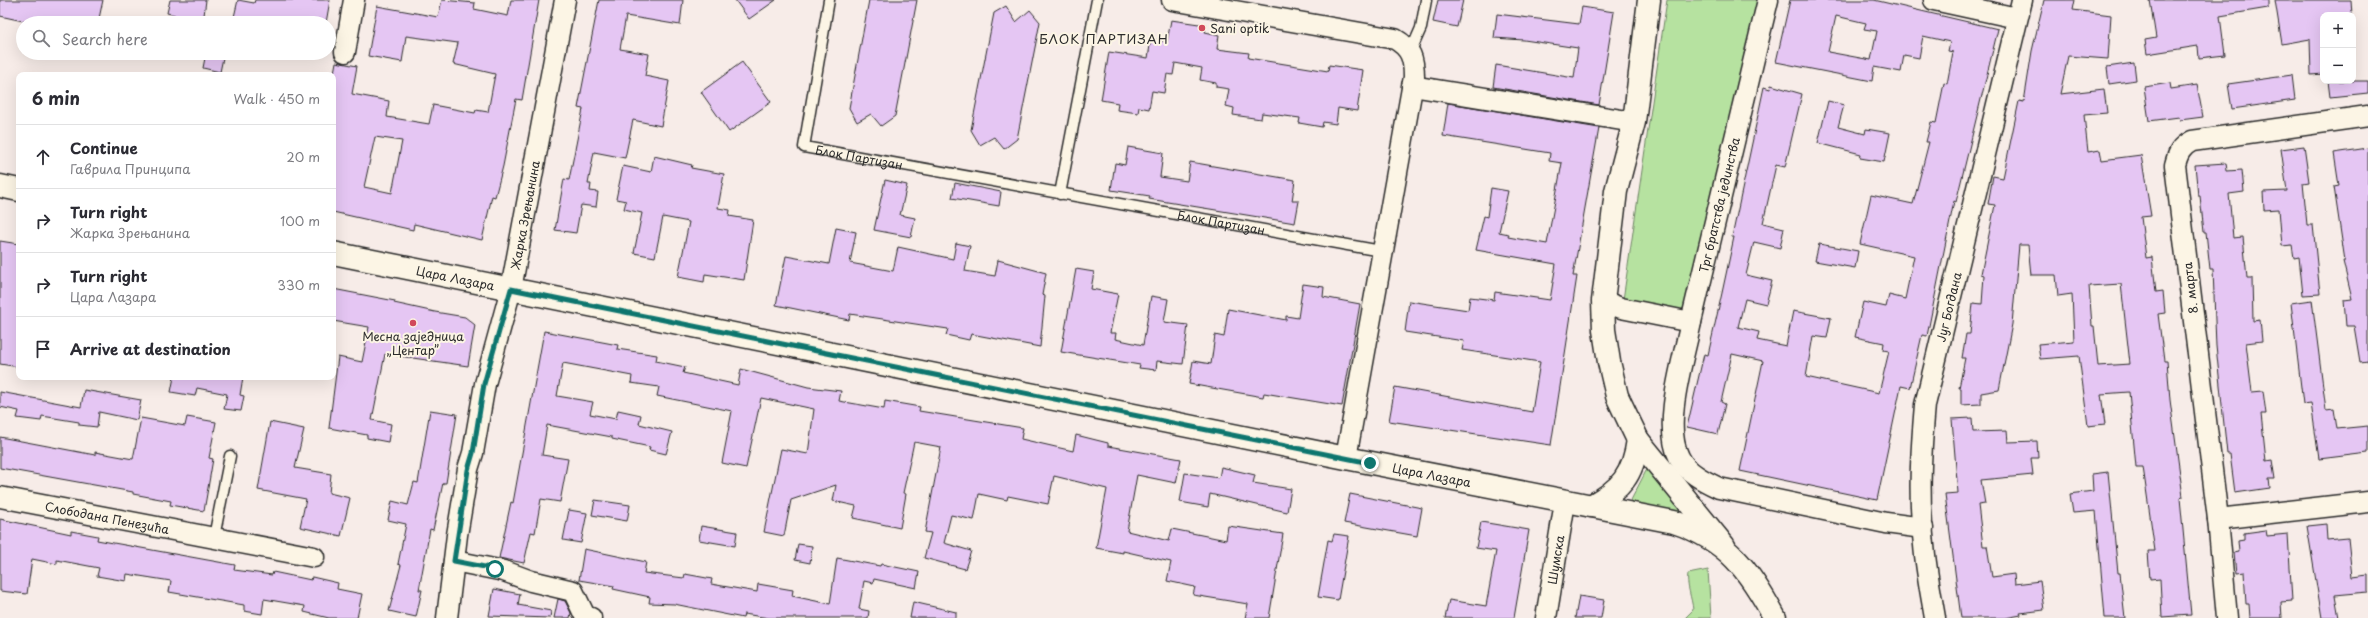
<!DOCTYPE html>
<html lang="en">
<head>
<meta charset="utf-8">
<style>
	:root { --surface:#fff; --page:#f2f2f3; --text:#2b2b33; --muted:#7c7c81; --line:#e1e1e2 }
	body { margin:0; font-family:"Playpen Sans",sans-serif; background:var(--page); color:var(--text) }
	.controls { position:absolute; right:12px; top:12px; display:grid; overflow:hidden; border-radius:8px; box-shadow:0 4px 16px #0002 }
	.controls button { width:36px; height:36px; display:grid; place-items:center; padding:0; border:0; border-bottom:1px solid var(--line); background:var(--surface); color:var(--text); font:20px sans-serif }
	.stop { position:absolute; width:12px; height:12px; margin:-9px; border:3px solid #0f766e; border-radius:50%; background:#fff }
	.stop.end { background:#0f766e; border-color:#fff; box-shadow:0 1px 4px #0008 }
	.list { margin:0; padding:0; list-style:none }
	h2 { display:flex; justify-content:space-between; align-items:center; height:52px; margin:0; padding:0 16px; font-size:17px }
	h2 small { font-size:13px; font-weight:400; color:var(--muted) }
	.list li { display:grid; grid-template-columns:26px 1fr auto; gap:12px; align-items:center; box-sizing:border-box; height:64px; padding:0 16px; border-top:1px solid var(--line) }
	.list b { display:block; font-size:15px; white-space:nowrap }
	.list p { margin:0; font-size:13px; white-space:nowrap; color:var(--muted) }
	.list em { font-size:13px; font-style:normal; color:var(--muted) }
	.icon { flex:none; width:22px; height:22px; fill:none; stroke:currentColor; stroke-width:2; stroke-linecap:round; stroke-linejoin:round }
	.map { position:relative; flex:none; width:2368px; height:618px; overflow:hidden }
	.search { position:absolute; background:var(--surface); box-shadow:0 4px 16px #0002; left:16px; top:16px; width:320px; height:44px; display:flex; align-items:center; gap:10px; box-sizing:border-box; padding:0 14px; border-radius:22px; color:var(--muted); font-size:15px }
	.panel { position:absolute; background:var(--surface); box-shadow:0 4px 16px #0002; left:16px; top:72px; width:320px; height:308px; border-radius:8px }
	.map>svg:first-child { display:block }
</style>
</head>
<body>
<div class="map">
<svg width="2368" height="618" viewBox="0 0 2368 618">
	<rect width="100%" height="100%" fill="#f7ece8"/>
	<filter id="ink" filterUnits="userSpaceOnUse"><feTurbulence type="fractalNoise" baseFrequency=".025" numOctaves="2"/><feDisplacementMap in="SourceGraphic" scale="8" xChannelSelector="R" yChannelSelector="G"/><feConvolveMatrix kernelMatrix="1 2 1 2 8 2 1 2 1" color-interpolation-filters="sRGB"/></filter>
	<g filter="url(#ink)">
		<g fill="#b6e2a0" stroke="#708666">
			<path d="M1667 0H1759L1683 314 1623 300Z"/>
			<path d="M1650 468 1680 507 1679 516 1628 506 1646 471Z"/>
			<path d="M1708 570 1711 618H1685L1693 610C1692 598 1686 585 1688 574Z"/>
		</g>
		<g fill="#e5c6f3" stroke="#2b2b2b" fill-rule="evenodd">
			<path d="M0 0H103L98 23H32L0 16Z"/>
			<path d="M170 0H206L203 23H174L175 15 167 13Z"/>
			<path d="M238 0 254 3 255 0H330L326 23H271L234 17Z"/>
			<path d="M442 0 475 3 474 9 508 16 511 0H539L522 100 516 99 503 166 495 197 492 196 482 240 414 224 413 230 333 212V78L336 62 357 66 352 94 389 101 387 117 429 124 433 105 475 113 476 110 488 112 495 74 453 64 458 43 406 36 402 62 368 56 377 6 438 17ZM375 137 402 141 392 193 364 187Z"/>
			<path d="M599 0H683L680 25 626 16 620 49 649 54 645 76 669 81 661 126 633 120 625 158 594 152 588 184H591L590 191 598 192 596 207 581 205 576 233 555 230 564 179 569 180 583 109 578 108Z"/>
			<path d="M735 0H776L749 19Z"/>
			<path d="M869 0H917L895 116 881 126 871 114 857 122 849 108Z"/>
			<path d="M1438 0H1463L1457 27 1433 22Z"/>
			<path d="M1790 0H1874L1998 29 1956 202 1954 201 1927 336 1922 335 1910 388 1901 386 1877 500 1740 471 1763 361 1732 354 1721 402 1725 404 1718 434 1687 427 1704 354 1708 355 1722 293 1734 237H1732L1764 87 1770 89 1771 85 1802 94 1785 167 1776 165 1763 223 1784 228 1780 248 1754 242 1746 275 1772 281 1766 304 1745 299 1738 327 1759 332 1757 340 1786 346 1793 311 1831 318 1827 338 1813 336 1806 377 1879 393 1889 351 1883 350 1884 343 1855 337 1863 302 1886 307 1889 295 1905 299 1914 256 1860 244 1871 195 1913 204 1929 142H1926L1931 122 1936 123 1944 83 1947 84 1953 52 1948 51 1950 42 1923 36 1919 58 1904 55 1901 72 1874 67 1872 81 1776 62ZM1836 16 1866 23 1864 29 1877 31 1871 60 1828 52Z"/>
			<path d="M2044 0H2075L2073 10 2111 15 2108 59 2068 56 2060 94 2104 89 2107 113 2084 115 2088 152 2100 150 2102 160 2141 155 2151 216 2141 217 2146 258 2152 257 2156 292 2163 291 2165 313 2158 314 2164 361H2167L2170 400 2183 497 2180 498 2191 615 2162 617 2160 579 2150 580 2148 551H2155L2143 467H2136L2129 392 2101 394 2105 424 2088 426 2079 356 2040 359 2038 344 2074 341 2072 294 2058 296 2056 275H2031L2028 245H2019L2012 324 1999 390 1981 393V404L1961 405V388H1959L1965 358H1962L1966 334H1970L1973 303 1982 304 1984 275 1981 274 1995 205 1988 204 1993 176 2003 178 2019 101 2024 102 2032 51ZM2121 284 2130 364 2098 366 2094 326H2092L2089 286Z"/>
			<path d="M2150 0H2268V8L2220 16 2225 55 2199 58 2198 46 2147 54 2145 40 2156 38Z"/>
			<path d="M2275 0H2351L2352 15H2323V74L2311 75 2310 39 2282 44Z"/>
			<path d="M1006 6 1016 22 1030 10 1040 22 1017 139 1004 149 994 137 980 145 971 130 994 13Z"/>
			<path d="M1582 7 1614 12 1599 105 1493 87 1496 65 1574 78 1578 48 1524 40 1494 38 1497 14 1579 24Z"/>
			<path d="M1171 20 1206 25 1205 32 1219 35 1217 49 1249 53 1248 58 1328 71 1329 65 1363 70 1357 111 1338 108 1336 124 1323 122 1322 127 1299 123 1300 118 1262 113 1261 119 1233 115 1234 108 1226 106 1229 89 1216 87V83L1200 80 1202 68 1175 63 1173 75 1167 74 1164 93 1152 91 1149 109 1139 107 1138 113 1117 110 1118 103 1101 100 1109 52 1148 58 1151 39 1167 42Z"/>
			<path d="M206 53H224L220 72 203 68Z"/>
			<path d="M742 62 771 102 729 132 701 92Z"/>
			<path d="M2134 63 2136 80 2109 84 2107 67Z"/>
			<path d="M2292 75 2295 100 2232 109 2228 84Z"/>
			<path d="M2328 81H2368V93L2330 97Z"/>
			<path d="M2170 83 2171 89 2197 85 2203 117 2180 120 2179 117 2149 121 2144 87Z"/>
			<path d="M1828 101 1844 105 1838 127 1865 134 1866 129 1890 133 1884 162 1860 158 1861 154 1818 143Z"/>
			<path d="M1448 103 1599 128 1573 276H1577L1551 445 1389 421 1395 387 1532 412 1540 362 1462 350 1464 341 1405 332 1409 301 1468 310 1470 297 1494 300 1495 292 1550 300 1556 264 1476 250 1484 216 1487 217 1491 188 1508 191 1499 232 1509 234 1508 237 1547 244 1562 163 1549 161 1550 153 1443 136Z"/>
			<path d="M2304 146 2309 182 2303 183 2307 225H2313L2320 294 2303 295 2299 257 2294 258 2292 245 2282 246 2279 209 2264 210 2263 192 2287 191 2281 149Z"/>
			<path d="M1128 147 1163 153 1160 177 1187 181 1190 162 1295 180 1292 201H1299L1295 223 1149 199 1150 196 1111 190 1115 163 1125 165Z"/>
			<path d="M2368 148V361L2360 362 2354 326H2346L2344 300 2352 299 2343 261H2345L2334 187 2339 186 2334 153Z"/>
			<path d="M654 156 692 165 691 168 724 174 718 208 730 210 729 216 753 220 744 280 705 274 704 282 678 277 689 222 663 217 655 257 634 253 642 213 624 209 626 201 616 199 623 166 651 172Z"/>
			<path d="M2226 163 2227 171 2242 170 2244 192 2229 194 2233 238 2243 237 2247 278H2252L2253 321 2260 320 2262 341 2246 343 2252 392 2263 391 2266 414H2261L2266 461 2272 460 2275 479H2269L2270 488 2235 493 2230 454H2227L2216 346 2213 269H2210L2206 232H2204L2200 196H2198L2195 165Z"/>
			<path d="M885 180 907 185 900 215 915 218 911 237 874 230Z"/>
			<path d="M955 183 1001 192 999 206 952 198Z"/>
			<path d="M836 228 856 232 850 263 893 271 898 247 953 259 956 243 970 246 965 271 995 276 998 260 1046 273 1042 295 1045 296 1040 347 971 334 969 340 946 335 948 329 850 314 849 320 776 305 786 256 829 264Z"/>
			<path d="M0 241 19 244V367L0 364Z"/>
			<path d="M1819 244 1858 251 1855 268 1815 261Z"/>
			<path d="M1076 269 1094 272 1091 289 1118 294 1110 333H1116L1115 339 1143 345 1151 296 1168 299 1164 322 1188 325 1183 364 1157 361 1156 370 1139 368 1140 365 1061 352Z"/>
			<path d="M1303 284 1324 287 1323 297 1360 304 1342 406 1264 393 1263 397 1189 384 1193 361 1211 364 1215 335 1224 337 1228 309 1286 320V316L1298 318Z"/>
			<path d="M333 289 395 301 394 303 435 312 465 317 475 325 468 366 385 354 372 420 391 424 388 442 367 438V435L329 428 338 357 362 362 369 327 333 321Z"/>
			<path d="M2312 300 2326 410 2334 409 2337 429 2368 426V453L2319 459 2311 403 2303 404 2291 303Z"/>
			<path d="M544 331 618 345 617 349 657 355 656 361 685 367 683 373 738 385 741 369 808 387 841 391 839 401 884 409 885 401 920 407 919 411 1023 428 1021 439 1073 451 1076 435 1108 443V446L1181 459 1176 483 1137 475 1127 531 1169 541 1172 529 1226 540 1228 526 1283 534 1269 618H1245L1248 604 1193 595 1195 587 1167 581 1171 562 1123 551V553L1096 548 1107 489 1054 476 1048 504 1008 496 1007 500 979 494 974 520 951 515 944 543 971 551 965 569 924 558 931 533 925 532 941 447 914 442 903 493 906 494 900 528 853 518 856 506 833 501 836 485 791 500 784 536 764 532 781 449 808 454 814 409 761 398 746 468 722 463 732 411 657 396 659 387 631 383 632 376 563 363 557 396 593 402 590 414 616 419 618 410 641 415 639 424 672 432 666 454 649 450 650 447 612 439V437L547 425 542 455 568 459 560 502 541 499 535 533 531 532 524 563 499 558 511 502 513 503Z"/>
			<path d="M174 377H243L240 395 244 396 241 411 224 409 227 394 197 388 195 396 171 392Z"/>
			<path d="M84 390 141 400 137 420 99 412 97 427 79 425V422L42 416 41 421 17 418 19 411 0 407V392L81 407Z"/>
			<path d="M430 410 457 414 446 483H443L433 530 430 529 419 590H422L416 617 389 611 401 565 398 564 406 524 388 520 392 501 408 505 414 482 418 483Z"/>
			<path d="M187 417 216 422 209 458 213 459 204 511 170 505 171 501 133 494V492L0 468V437L95 455V452L133 459 141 418 185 426Z"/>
			<path d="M1972 418 1973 432 2007 431 2008 442 2037 441 2038 458H2031L2033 475 1981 480 1985 504 1978 505 1983 546H1987L1992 577 2014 574 2015 584 2040 581 2044 610 2020 613 2021 615 2005 618H1961L1945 494 1958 493 1952 419Z"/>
			<path d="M270 422 304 429 295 468 331 474 329 493 350 498 341 536 300 527 306 499 258 490Z"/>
			<path d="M1221 467 1255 475 1253 483 1291 489 1287 512 1210 494 1208 507 1180 502 1185 473 1219 478Z"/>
			<path d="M2108 472 2118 573H2120L2125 618H2105L2096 511 2073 513 2070 494 2093 491 2092 474Z"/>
			<path d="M1350 494 1422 508 1417 536 1344 523Z"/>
			<path d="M595 500 630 505 627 521 592 515Z"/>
			<path d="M569 510 587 513 581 543 563 540Z"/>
			<path d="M0 519 71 534V531L98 536 97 540 235 565 234 570 272 575 273 572 311 580 312 577 338 583 337 589 362 594 357 618H329L304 612 305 606 264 599 262 614 244 611V605L169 592 171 581 127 574 126 581 97 576 99 568 57 560V564L32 559 27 594 0 591Z"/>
			<path d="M1481 522 1529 530 1514 618H1445L1449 600 1486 606 1496 551 1476 548Z"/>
			<path d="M2326 524 2327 540 2348 538 2352 577 2368 575V592L2335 595 2339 618H2322L2307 526Z"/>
			<path d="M701 526 737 532 735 546 699 540Z"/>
			<path d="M2266 530 2267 536 2288 534 2292 601 2281 602 2282 618H2250L2249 604H2246L2244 572 2236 573 2234 553 2239 552 2238 541 2244 540V533Z"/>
			<path d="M1334 534 1349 536 1338 600 1318 597 1328 540 1332 541Z"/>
			<path d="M798 544 812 546 810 563 795 560Z"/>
			<path d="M584 549 646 562 644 573 684 578 685 574 712 579 711 584 757 592 758 584 793 590 792 596 830 604 837 558 880 566 881 564 919 572 916 588 874 579 873 583 864 581 859 609 869 611 868 618H769L744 614 743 618 674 604 649 603 650 597 613 589 614 586 579 580Z"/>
			<path d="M494 589 520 594 518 605 551 611 550 618 489 616Z"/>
			<path d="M1579 596 1604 600 1601 618H1575Z"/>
			<path d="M558 599 565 601 571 613 570 618H554Z"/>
			<path d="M913 602 956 612V618H910Z"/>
		</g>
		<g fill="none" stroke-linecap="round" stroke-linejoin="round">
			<defs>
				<g id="service">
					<path id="s1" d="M829 0 804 147 1381 251"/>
					<path d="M1410 53 1421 28 1426 0"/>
					<path d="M1060 194 1097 0"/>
					<path d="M214 537 230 456"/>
				</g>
				<g id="minor">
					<path d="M1172 0 1395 39C1411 48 1414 59 1414 77L1346 458"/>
					<path d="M1934 0 2017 18"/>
					<path d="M345 52 354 0"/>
					<path d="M1412 86 1634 122"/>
					<path id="s2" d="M1603 301 1621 308 1691 322 1768 0"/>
					<path d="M1691 322C1684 358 1662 424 1679 457 1686 472 1704 481 1719 488L1886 523 1923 528"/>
					<path id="s3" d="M0 497 314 557"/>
					<path d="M2218 519 2368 502"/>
					<path d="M454 561 504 571 531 581 573 591 585 616 591 618"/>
					<path id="s4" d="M447 618 457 535 468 469 473 453 485 384 511 289 565 0"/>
					<path id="s5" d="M1546 618 1565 502"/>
					<path id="s6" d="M1935 618C1931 594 1926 570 1924 545 1918 498 1921 451 1925 405L2022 0"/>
					<path d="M2227 618 2218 519 2175 165C2178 153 2181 147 2192 141L2368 116"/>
				</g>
				<path id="tertiary" d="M1649 0 1634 122 1616 191 1603 301 1604 330 1609 362 1617 396 1638 440 1724 546"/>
				<g id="secondary">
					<path d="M0 186 19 190"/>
					<path id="s7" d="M333 253 1346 458 1674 522C1728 540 1749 570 1775 618"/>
					<path d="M1591 506C1621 489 1633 476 1638 440"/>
				</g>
			</defs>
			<use href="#service" stroke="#2b2b2b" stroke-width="13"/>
			<use href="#minor" stroke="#2b2b2b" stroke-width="23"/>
			<use href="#tertiary" stroke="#2b2b2b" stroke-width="25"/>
			<use href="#secondary" stroke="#2b2b2b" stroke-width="25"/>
			<use href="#service" stroke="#fcf5e5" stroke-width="10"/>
			<use href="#minor" stroke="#fcf5e5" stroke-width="20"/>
			<use href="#tertiary" stroke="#fcf5e5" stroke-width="22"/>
			<use href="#secondary" stroke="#fcf5e5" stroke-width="22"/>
		</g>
	</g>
	<g fill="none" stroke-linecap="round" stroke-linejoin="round" filter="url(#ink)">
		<path stroke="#0f766e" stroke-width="5" d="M495 569 454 561 468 470 473 453 484 384 511 289 1370 463"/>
	</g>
	<g fill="#d1495b" stroke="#fcf5e5" stroke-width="1.5">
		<circle cx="1202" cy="28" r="4"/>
		<circle cx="413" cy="323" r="4"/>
	</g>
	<g text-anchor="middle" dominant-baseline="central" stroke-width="4" stroke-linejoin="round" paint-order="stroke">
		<g font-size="12" fill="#2b2b2b" stroke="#fcf5e5" text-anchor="start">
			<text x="1210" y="28">Sani optik</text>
			<text x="413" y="336" text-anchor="middle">Месна заједница<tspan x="413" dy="14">„Центар”</tspan></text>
		</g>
		<g font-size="12" fill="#2b2b2b" stroke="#fcf5e5">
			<text stroke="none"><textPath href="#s1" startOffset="205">Блок Партизан</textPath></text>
			<text stroke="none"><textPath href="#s2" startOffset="211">Трг братства јединства</textPath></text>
			<text stroke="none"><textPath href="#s4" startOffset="411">Жарка Зрењанина</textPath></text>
			<text stroke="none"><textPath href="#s1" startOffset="573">Блок Партизан</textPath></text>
			<text stroke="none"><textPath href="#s7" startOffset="125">Цара Лазара</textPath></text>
			<text transform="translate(2190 288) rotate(-97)">8. марта</text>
			<text stroke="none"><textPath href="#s6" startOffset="315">Југ Богдана</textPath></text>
			<text stroke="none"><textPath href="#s7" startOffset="1121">Цара Лазара</textPath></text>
			<text stroke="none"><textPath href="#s3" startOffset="109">Слободана Пенезића</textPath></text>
			<text stroke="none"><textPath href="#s5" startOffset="59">Шумска</textPath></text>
		</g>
		<g font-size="13" letter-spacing="1" fill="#2b2b2b" stroke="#fcf5e5">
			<text x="1104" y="38">БЛОК ПАРТИЗАН</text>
		</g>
	</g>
</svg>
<div class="controls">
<button>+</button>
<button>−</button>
</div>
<div class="stop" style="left:495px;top:569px"></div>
<div class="stop end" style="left:1370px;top:463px"></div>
<div class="search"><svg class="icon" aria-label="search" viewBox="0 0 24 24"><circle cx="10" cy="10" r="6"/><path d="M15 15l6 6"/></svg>Search here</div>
<section class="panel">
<h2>6 min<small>Walk · 450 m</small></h2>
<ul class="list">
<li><svg class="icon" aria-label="ahead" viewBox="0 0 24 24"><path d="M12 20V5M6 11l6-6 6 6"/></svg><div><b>Continue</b><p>Гаврила Принципа</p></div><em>20 m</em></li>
<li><svg class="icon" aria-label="right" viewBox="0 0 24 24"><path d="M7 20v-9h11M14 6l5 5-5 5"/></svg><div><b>Turn right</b><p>Жарка Зрењанина</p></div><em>100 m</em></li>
<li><svg class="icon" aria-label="right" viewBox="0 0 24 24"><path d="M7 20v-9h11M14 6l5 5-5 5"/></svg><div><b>Turn right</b><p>Цара Лазара</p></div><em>330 m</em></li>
<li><svg class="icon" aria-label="arrive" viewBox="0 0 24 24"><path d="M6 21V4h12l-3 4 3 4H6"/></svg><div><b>Arrive at destination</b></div></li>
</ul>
</section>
</div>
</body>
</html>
